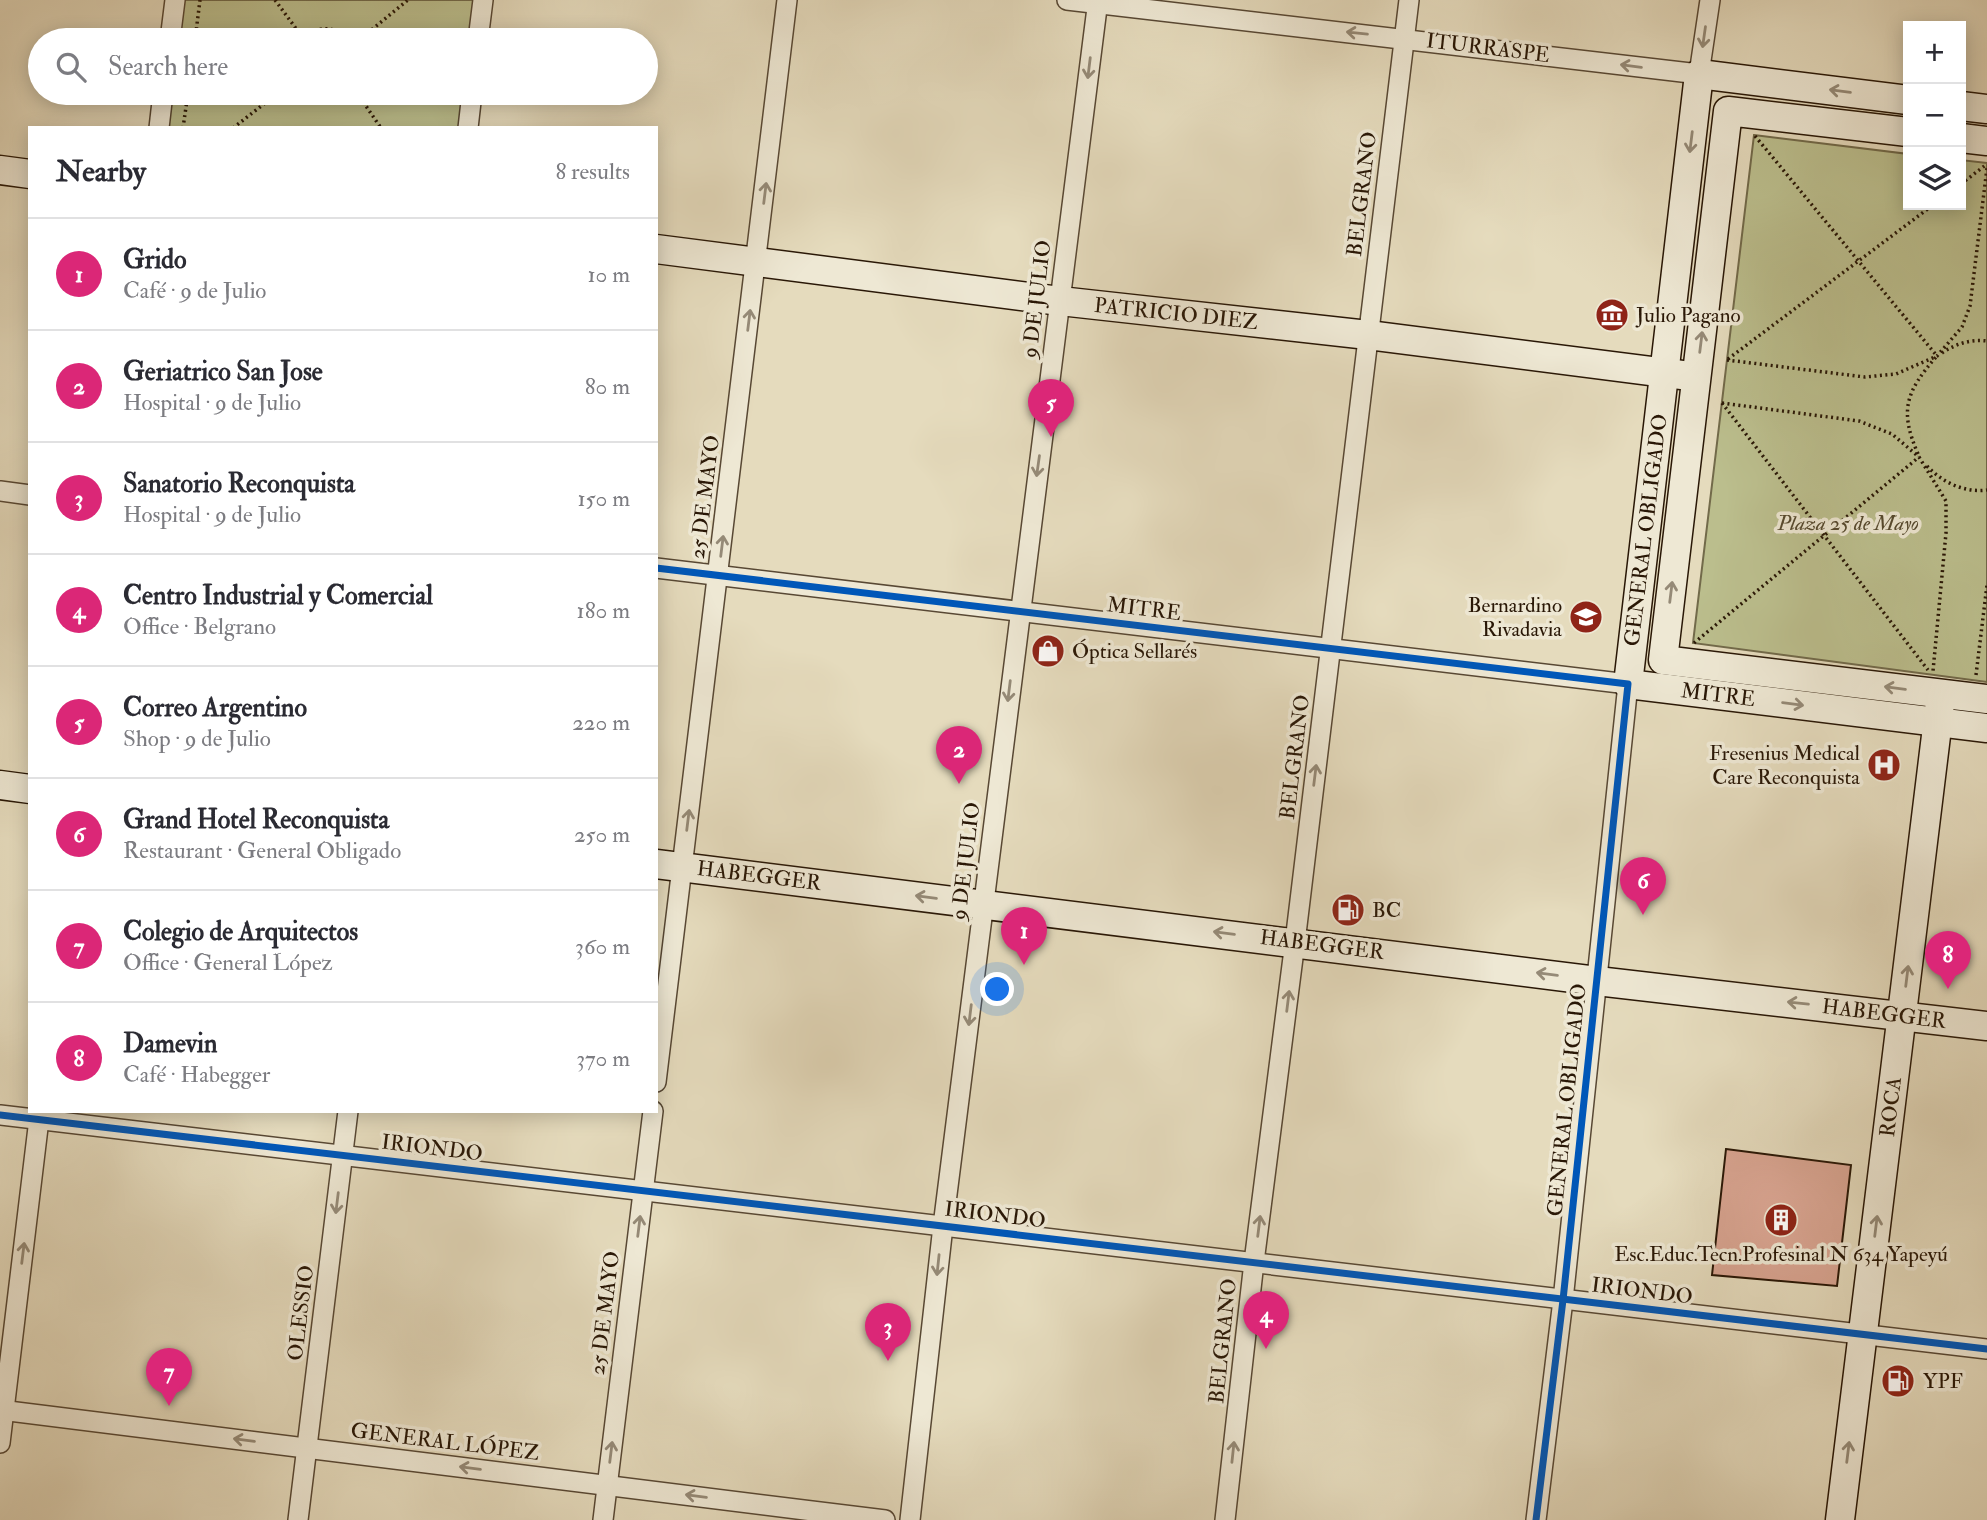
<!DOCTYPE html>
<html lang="en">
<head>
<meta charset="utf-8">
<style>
	:root { --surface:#fff; --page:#f2f2f3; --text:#2b2b33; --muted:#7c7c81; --line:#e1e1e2; --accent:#db2777 }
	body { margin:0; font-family:"IM FELL Double Pica",serif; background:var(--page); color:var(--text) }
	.controls { position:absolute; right:21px; top:21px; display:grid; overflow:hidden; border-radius:0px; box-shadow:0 4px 18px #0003 }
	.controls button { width:63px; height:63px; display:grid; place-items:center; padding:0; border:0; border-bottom:2px solid var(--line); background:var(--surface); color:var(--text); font:35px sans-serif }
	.you { position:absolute; left:998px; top:990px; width:24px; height:24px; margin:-18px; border:5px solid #fff; border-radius:50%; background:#1a73e8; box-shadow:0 0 0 10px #1a73e833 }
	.badge { display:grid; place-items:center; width:46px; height:46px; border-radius:50%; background:var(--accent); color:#fff; font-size:23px; font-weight:700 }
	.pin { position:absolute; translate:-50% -58px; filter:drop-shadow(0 2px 4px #0008) }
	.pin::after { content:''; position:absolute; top:37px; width:24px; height:21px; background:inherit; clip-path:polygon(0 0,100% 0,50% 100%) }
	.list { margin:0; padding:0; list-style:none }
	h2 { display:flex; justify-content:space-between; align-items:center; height:91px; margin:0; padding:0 28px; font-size:30px }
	h2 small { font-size:23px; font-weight:400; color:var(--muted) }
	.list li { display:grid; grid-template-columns:46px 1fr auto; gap:21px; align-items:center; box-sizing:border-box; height:112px; padding:0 28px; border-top:2px solid var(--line) }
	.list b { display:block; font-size:26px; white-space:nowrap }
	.list p { margin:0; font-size:23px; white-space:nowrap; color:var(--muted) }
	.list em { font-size:23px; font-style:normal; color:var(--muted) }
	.icon { flex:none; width:38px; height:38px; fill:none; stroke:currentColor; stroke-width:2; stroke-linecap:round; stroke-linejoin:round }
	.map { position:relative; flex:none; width:1987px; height:1520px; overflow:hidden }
	.search { position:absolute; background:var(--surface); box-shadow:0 4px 18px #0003; left:28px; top:28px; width:630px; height:77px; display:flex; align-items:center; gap:18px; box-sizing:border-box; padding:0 24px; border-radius:38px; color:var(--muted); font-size:26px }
	.panel { position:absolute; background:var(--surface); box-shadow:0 4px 18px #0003; left:28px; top:126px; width:630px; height:987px; border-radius:0px }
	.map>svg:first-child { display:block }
</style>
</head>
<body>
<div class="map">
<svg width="1987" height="1520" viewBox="0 0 1987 1520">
	<rect width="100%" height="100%" fill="#e5dbbd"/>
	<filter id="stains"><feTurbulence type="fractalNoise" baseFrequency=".00286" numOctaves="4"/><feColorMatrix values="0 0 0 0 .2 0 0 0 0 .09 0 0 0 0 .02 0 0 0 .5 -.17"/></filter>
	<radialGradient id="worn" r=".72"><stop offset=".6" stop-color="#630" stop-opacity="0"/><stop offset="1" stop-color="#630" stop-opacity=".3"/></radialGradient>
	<g fill="#bbbe8d" stroke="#726a4a" stroke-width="2">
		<path d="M175 0H483L478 40H170Z"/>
		<path d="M163 93H472L468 128H159Z"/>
		<path d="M1754 135 1908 154V205H1961V160L1987 163V682L1693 643Z"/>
	</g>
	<path fill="#d9a592" stroke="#291706" stroke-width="2" d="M1726 1149 1851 1165 1837 1286 1712 1275Z"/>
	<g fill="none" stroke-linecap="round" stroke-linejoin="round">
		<defs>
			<g id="street">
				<path d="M1067 0 1699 74 1710 0"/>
				<path d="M170 40 175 0"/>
				<path d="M478 40 483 0"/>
				<path d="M159 128 163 93"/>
				<path d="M468 128 472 93"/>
				<path d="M0 491 30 495"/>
				<path d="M656 568 1628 684 1563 1300 1536 1520"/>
				<path d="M656 1082 787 0"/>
				<path d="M0 1115 1987 1349"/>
				<path d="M0 1410 885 1520"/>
				<path d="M0 1443 40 1111"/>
				<path d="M298 1520 348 1111"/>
				<path d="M603 1520 653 1111"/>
				<path d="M910 1520 943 1226 1098 0"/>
				<path d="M1225 1520 1254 1262 1295 942 1409 0"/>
			</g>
			<g id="secondary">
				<path d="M1908 100 1699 74 1628 684 1987 728"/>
				<path d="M1961 106 1987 109"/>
				<path d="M1908 132 1728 111 1663 660 1987 699"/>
				<path d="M1961 138 1987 141"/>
				<path d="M0 170 30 174"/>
				<path d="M656 249 1060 301 1368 335 1682 375"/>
				<path d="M0 785 30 789"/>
				<path d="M656 864 1597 981 1987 1026"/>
				<path d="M1840 1520 1940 703"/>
			</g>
		</defs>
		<use href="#street" stroke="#584834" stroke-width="22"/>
		<use href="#secondary" stroke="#291706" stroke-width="31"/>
		<g stroke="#291706" stroke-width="3.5" stroke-dasharray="2 3.5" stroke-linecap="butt">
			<path d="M275 0 303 38"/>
			<path d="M195 40 200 0"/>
			<path d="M301 40C316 25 335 25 350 40"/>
			<path d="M359 40 408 0"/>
			<path d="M357 93 381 128"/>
			<path d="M183 128 188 93"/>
			<path d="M233 128 278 93"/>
			<path d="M1755 136 1937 356"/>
			<path d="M1961 184 1987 164"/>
			<path d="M1942 353C1955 344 1971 339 1987 341"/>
			<path d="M1728 359 1933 205"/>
			<path d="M1727 360 1865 377 1896 374 1937 356 1962 327 1970 306 1987 168"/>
			<path d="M1722 403 1859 421 1892 434 1919 457 1946 501V533L1933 671"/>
			<path d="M1722 403 1928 670"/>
			<path d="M1918 454C1899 410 1906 392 1936 357"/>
			<path d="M1927 466C1942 482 1964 493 1987 490"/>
			<path d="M1694 643 1919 457"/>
			<path d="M1976 675 1987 585"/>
		</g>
		<use href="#street" stroke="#eee8d4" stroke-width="19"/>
		<use href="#secondary" stroke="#eee8d4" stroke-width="28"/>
		<defs>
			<g id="cycleway">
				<path d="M656 568 1628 684 1563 1300 1536 1520"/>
				<path d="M0 1115 1987 1349"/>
			</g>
		</defs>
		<use href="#cycleway" stroke="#eee8d4" stroke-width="11"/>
		<use href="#cycleway" stroke="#0057b8" stroke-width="7"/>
	</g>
	<defs><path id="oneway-shaft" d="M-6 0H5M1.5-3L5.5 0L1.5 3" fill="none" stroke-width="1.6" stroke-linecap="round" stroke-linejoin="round" transform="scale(1.75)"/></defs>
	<g stroke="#958a77">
		<use href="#oneway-shaft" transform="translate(1357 33) rotate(-174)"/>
		<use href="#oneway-shaft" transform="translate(1704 37) rotate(98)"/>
		<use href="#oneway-shaft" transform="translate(1631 66) rotate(-173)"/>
		<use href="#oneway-shaft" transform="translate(1089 68) rotate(97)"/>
		<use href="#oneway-shaft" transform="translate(1840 91) rotate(-173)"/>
		<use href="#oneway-shaft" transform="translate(1691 142) rotate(97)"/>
		<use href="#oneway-shaft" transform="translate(765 193) rotate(-83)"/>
		<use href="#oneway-shaft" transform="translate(749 320) rotate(-83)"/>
		<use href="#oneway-shaft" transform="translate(1701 342) rotate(-83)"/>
		<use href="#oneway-shaft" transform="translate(1038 466) rotate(98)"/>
		<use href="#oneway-shaft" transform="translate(722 546) rotate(-83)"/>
		<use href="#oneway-shaft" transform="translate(1671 592) rotate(-83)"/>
		<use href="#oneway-shaft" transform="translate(1895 688) rotate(-173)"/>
		<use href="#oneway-shaft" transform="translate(1009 691) rotate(97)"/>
		<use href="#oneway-shaft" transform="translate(1793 704) rotate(7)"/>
		<use href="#oneway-shaft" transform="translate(1315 775) rotate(-83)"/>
		<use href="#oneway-shaft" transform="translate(688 820) rotate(-83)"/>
		<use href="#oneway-shaft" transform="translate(926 897) rotate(-173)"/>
		<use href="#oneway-shaft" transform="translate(1224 933) rotate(-173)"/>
		<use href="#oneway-shaft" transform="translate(1547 974) rotate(-173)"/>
		<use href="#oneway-shaft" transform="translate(1907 976) rotate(-83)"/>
		<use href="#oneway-shaft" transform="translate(1288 1001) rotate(-83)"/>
		<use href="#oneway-shaft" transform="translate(1798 1003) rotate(-174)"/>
		<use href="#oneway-shaft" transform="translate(970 1015) rotate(97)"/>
		<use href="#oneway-shaft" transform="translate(337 1203) rotate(97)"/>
		<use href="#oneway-shaft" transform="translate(639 1226) rotate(-83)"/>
		<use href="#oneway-shaft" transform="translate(1259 1226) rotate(-83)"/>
		<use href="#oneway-shaft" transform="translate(1876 1226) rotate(-83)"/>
		<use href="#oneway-shaft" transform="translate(23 1253) rotate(-83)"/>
		<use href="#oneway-shaft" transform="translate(938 1265) rotate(96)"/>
		<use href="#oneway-shaft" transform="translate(244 1440) rotate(-173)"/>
		<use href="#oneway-shaft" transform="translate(611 1452) rotate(-83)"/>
		<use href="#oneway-shaft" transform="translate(1233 1452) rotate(-84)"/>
		<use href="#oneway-shaft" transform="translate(1848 1452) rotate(-83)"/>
		<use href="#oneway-shaft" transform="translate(470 1468) rotate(-173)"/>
		<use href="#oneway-shaft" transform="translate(696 1496) rotate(-173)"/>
	</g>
	<defs>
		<symbol id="museum-disc" viewBox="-11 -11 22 22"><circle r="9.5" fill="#8f2418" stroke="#eee8d4"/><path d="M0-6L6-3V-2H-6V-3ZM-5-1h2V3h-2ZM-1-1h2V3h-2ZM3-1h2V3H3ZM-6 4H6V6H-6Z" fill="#fff"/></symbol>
		<symbol id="school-disc" viewBox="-11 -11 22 22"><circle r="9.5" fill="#8f2418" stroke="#eee8d4"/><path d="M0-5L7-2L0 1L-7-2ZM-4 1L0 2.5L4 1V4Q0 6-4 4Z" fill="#fff"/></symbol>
		<symbol id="shop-disc" viewBox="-11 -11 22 22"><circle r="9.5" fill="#8f2418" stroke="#eee8d4"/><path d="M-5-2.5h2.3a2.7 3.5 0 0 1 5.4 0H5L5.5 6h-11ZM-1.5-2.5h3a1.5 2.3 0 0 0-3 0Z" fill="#fff"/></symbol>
		<symbol id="hospital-disc" viewBox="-11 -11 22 22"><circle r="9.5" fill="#8f2418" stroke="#eee8d4"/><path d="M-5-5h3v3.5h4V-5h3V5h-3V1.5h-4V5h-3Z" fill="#fff"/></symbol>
		<symbol id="fuel-disc" viewBox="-11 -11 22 22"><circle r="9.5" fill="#8f2418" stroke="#eee8d4"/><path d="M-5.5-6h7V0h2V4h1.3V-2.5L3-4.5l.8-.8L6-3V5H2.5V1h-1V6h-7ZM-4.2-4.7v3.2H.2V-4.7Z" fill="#fff"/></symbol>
		<symbol id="building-disc" viewBox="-11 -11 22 22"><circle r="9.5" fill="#8f2418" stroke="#eee8d4"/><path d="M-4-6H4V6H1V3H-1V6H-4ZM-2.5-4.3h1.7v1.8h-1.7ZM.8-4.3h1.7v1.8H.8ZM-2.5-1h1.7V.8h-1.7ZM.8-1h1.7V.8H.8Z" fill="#fff"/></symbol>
	</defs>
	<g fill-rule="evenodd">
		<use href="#museum-disc" x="1593" y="296" width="38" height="38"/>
		<use href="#school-disc" x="1567" y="598" width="38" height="38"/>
		<use href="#shop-disc" x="1029" y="632" width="38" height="38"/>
		<use href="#hospital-disc" x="1865" y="746" width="38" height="38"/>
		<use href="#fuel-disc" x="1329" y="891" width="38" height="38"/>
		<use href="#building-disc" x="1762" y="1201" width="38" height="38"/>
		<use href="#fuel-disc" x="1879" y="1362" width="38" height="38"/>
	</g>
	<g text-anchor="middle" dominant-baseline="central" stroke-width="7" stroke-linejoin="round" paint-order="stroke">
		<g font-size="21" fill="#291706" stroke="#eee8d4">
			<text transform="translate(1488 48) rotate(7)">ITURRASPE</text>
			<text transform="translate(1362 194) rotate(-83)">BELGRANO</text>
			<text transform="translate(1037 299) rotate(-83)">9 DE JULIO</text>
			<text transform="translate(1176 314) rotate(6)">PATRICIO DIEZ</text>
			<text transform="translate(705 497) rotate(-83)">25 DE MAYO</text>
			<text transform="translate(1646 530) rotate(-83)">GENERAL OBLIGADO</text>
			<text transform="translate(1144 609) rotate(7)">MITRE</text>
			<text transform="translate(1718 695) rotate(7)">MITRE</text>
			<text transform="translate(1295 757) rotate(-83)">BELGRANO</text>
			<text transform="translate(966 861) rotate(-83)">9 DE JULIO</text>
			<text transform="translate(759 876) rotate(7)">HABEGGER</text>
			<text transform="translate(1322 945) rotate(7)">HABEGGER</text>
			<text transform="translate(1884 1014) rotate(7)">HABEGGER</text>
			<text transform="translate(1567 1100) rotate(-84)">GENERAL OBLIGADO</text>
			<text transform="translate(1891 1107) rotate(-83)">ROCA</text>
			<text transform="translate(432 1148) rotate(7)">IRIONDO</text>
			<text transform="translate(995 1215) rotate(7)">IRIONDO</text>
			<text transform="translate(1642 1291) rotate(7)">IRIONDO</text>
			<text transform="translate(301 1313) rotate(-83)">OLESSIO</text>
			<text transform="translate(605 1313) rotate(-83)">25 DE MAYO</text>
			<text transform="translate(1223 1341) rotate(-84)">BELGRANO</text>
			<text transform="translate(445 1442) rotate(7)">GENERAL LÓPEZ</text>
		</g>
		<g font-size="21" fill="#291706" stroke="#eee8d4" text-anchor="start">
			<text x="1636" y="315">Julio Pagano</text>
			<text x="1562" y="605" text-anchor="end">Bernardino<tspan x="1562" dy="24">Rivadavia</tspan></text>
			<text x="1072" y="651">Óptica Sellarés</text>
			<text x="1860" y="753" text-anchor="end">Fresenius Medical<tspan x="1860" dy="24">Care Reconquista</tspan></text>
			<text x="1372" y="910">BC</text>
			<text x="1781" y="1254" text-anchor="middle">Esc.Educ.Tecn.Profesinal N 634 Yapeyú</text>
			<text x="1923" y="1381">YPF</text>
		</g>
		<g font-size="21" font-style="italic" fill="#55492e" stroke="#eee8d4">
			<text x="1848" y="523">Plaza 25 de Mayo</text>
		</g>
	</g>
	<rect width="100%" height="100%" filter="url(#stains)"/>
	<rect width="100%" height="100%" fill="url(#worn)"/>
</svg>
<div class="controls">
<button>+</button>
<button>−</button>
<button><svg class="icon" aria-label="layers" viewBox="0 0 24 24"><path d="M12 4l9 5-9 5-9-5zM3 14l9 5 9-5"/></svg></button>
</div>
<div class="you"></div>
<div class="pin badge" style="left:1024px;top:965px">1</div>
<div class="pin badge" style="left:959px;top:784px">2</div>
<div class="pin badge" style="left:888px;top:1361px">3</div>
<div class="pin badge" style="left:1266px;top:1349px">4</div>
<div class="pin badge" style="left:1051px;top:437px">5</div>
<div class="pin badge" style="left:1643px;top:915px">6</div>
<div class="pin badge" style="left:169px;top:1406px">7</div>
<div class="pin badge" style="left:1948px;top:989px">8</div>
<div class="search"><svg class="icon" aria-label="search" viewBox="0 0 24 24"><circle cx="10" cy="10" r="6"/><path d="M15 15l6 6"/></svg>Search here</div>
<section class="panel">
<h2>Nearby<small>8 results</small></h2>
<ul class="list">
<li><span class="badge">1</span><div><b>Grido</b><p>Café · 9 de Julio</p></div><em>10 m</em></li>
<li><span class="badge">2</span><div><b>Geriatrico San Jose</b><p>Hospital · 9 de Julio</p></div><em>80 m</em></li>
<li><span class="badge">3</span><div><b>Sanatorio Reconquista</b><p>Hospital · 9 de Julio</p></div><em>150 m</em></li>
<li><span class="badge">4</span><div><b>Centro Industrial y Comercial</b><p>Office · Belgrano</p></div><em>180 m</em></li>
<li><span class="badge">5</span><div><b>Correo Argentino</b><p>Shop · 9 de Julio</p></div><em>220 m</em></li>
<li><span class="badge">6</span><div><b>Grand Hotel Reconquista</b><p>Restaurant · General Obligado</p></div><em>250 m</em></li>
<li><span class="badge">7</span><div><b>Colegio de Arquitectos</b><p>Office · General López</p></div><em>360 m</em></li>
<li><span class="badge">8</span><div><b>Damevin</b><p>Café · Habegger</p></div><em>370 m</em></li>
</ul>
</section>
</div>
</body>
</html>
